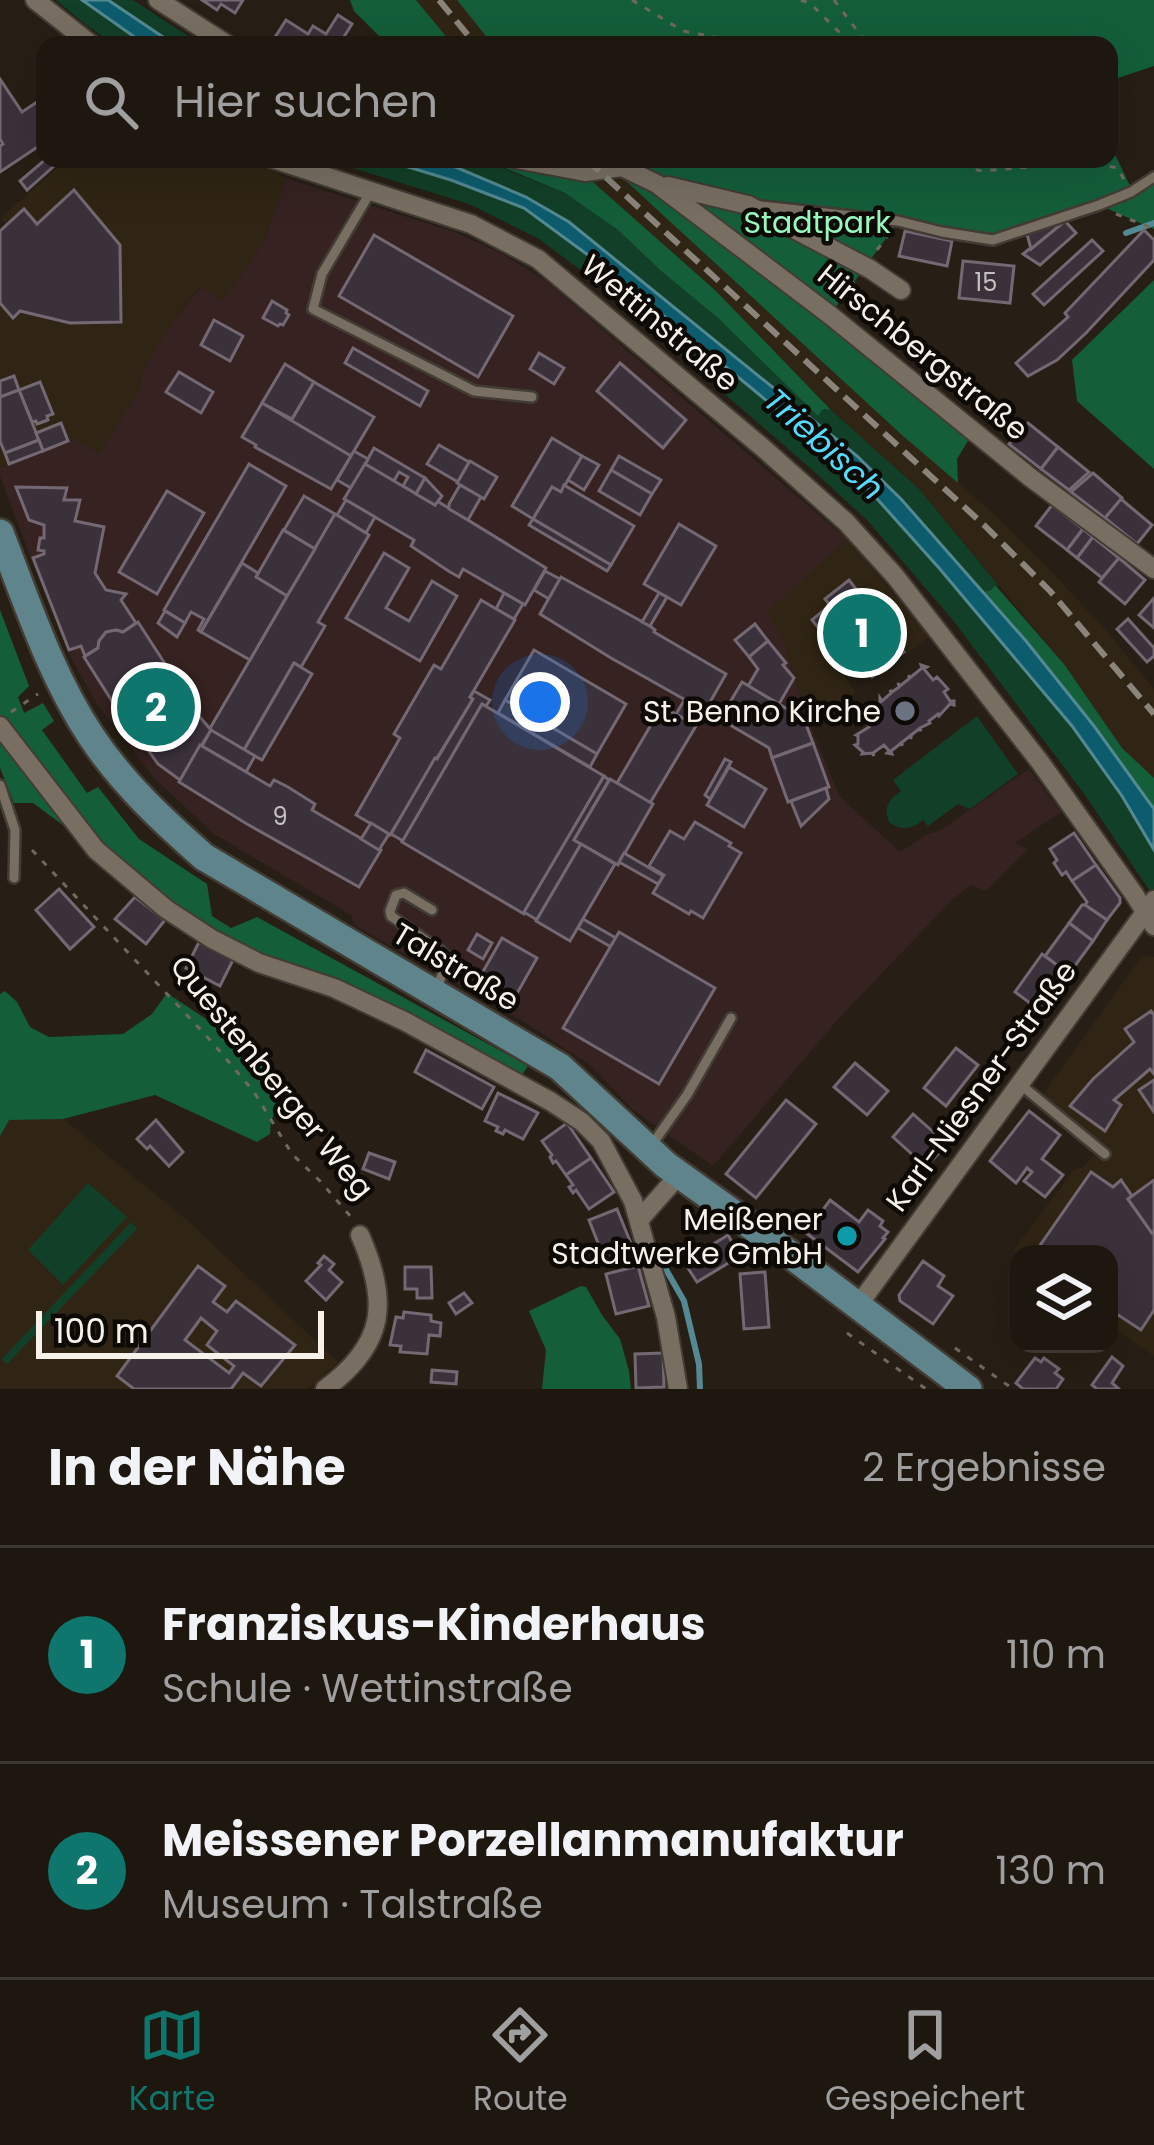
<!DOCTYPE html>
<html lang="de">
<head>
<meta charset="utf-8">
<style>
	:root { --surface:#1d1710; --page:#2a241e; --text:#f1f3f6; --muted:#a09f9f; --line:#3b3630; --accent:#0f766e }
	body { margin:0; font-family:Poppins,sans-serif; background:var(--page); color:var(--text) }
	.controls { position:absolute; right:36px; bottom:36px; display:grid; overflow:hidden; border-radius:24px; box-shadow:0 12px 48px #0002 }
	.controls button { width:108px; height:108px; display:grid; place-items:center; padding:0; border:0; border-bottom:3px solid var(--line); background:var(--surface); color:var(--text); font:60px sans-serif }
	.scale { position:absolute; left:36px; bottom:30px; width:288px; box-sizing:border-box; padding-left:12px; border:6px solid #f6f1e9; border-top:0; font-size:33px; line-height:42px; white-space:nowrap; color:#f6f1e9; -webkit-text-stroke:9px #0d0a06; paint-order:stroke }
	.you { position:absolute; left:540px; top:702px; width:42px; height:42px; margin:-30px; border:9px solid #fff; border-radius:50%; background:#1a73e8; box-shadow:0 0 0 18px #1a73e833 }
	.badge { display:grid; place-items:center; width:78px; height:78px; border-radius:50%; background:var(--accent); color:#fff; font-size:39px; font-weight:700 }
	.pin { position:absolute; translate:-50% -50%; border:6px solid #fff; box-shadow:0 3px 12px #0006 }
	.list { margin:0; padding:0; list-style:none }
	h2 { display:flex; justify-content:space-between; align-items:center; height:156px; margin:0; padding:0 48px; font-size:51px }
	h2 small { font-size:39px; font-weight:400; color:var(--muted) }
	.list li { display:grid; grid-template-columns:78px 1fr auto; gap:36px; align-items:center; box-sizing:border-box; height:216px; padding:0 48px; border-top:3px solid var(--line) }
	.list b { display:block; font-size:45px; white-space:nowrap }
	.list p { margin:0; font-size:39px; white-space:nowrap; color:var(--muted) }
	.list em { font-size:39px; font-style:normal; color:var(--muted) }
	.icon { flex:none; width:66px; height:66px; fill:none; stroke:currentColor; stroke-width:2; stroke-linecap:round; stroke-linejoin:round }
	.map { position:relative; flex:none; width:1154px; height:1389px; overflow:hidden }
	.search { position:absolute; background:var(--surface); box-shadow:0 12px 48px #0002; left:36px; right:36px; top:36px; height:132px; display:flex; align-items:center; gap:30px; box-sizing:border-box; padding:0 42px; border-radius:24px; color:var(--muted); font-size:45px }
	.sheet { height:588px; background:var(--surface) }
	nav { display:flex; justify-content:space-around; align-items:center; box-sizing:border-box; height:168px; border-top:3px solid var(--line); background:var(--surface); font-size:33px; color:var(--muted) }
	nav a { display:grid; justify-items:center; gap:6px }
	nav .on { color:var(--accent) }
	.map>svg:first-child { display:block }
</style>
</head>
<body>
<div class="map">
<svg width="1154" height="1389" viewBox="0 0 1154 1389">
	<rect width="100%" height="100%" fill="#271f15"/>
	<g fill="#302514">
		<path d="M416 0H457L493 45H453Z"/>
		<path d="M67 159H251L286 178 265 239 240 277 222 301 200 287 171 324 142 373V386L99 455 73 440 0 468V234L8 227 1 218Z"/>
		<path d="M567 159H602L903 436 993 513 1045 565 1105 629 1154 689V778L1122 748 1064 664 919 489 831 410 716 291Z"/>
		<path d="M847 539 930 636 906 655 888 631 856 656 830 624 818 635 835 657 832 660 856 692 810 725 781 634 766 611Z"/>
		<path d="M1142 956 1154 957V1356L1109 1324V1254L1019 1255 1013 1251 1074 1170 1083 1167 1098 1151 1093 1143 1036 1104Z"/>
		<path d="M63 1119 187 1220 338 1362 309 1389H0V1136L8 1120Z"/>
	</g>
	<path fill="#352221" d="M286 178 454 232 499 252 546 281 847 539 767 612 781 634 810 725 840 797 900 852 928 834 939 831 1029 769 1061 812 1015 843 1028 849 986 891 971 885 952 900 840 1017 713 1166 633 1110 590 1065 521 1020 354 925 351 915 214 834 154 778 97 704 72 660 33 564 0 476V468L74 439 99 454 142 386 141 373 171 324 201 287 222 301 240 277 265 239Z"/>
	<g fill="#123f27">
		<path d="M56 0H82L146 45H115L86 25Z"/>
		<path d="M108 0H133L202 45H175Z"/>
		<path d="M324 159H382L451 180 524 208 607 269 853 472 939 568 1072 726 1122 796 1154 850V897L1085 795 952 619 868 521 808 466 582 271 539 239 469 204Z"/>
		<path d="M434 159H480L565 193 618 230 661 271 718 318 819 415 823 409 831 410 919 489 999 586 995 585 991 590 983 592 901 499 856 455 569 222 526 197Z"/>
		<path d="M977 716 1018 774 970 809 958 804 928 826 923 820C912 829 903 831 890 823 882 809 889 799 901 791L893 780Z"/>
		<path d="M88 1183 127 1217 63 1285 28 1250Z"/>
		<path d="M131 1222 137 1229 7 1364 2 1359Z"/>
	</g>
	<g fill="#145e3a">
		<path d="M350 0H416L453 45H388L354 11Z"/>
		<path d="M457 0H1154V66L1118 78 1109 92V45H493Z"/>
		<path d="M1109 142 1132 190 1154 177V229L1099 205 993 240 898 222 830 315 974 431 957 459 958 483 903 436 602 159H1109Z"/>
		<path d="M502 159H567L716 291 831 410 823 409 818 416 718 318 661 271 618 230 565 193 505 168Z"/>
		<path d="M1154 280V469L1077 401 1072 360Z"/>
		<path d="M995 585 1064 664 1122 748 1154 778V809L983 592 991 590Z"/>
		<path d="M0 610 29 686 18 697 24 713 43 703 54 721 42 730 87 793 98 787 139 839 207 884 212 916 231 928 257 917 528 1066 522 1075 242 951 144 885 33 803H14L0 768Z"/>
		<path d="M5 991 17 1002 30 1027 49 1037 123 1034 152 1014 167 993 269 1061 283 1088 271 1122 270 1134 257 1142 155 1095 63 1119 9 1120 0 1136V994Z"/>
		<path d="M581 1286 586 1287 602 1315 620 1339 629 1371 631 1389H542L546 1350 529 1311Z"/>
	</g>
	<g fill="#0d5c6d" stroke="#538992" stroke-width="3">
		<path d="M82 0H108L175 45H146Z"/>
		<path d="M382 159H434L446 163 526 197 569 222 856 455 901 499 1026 641 1094 726 1154 809V850L1122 796 1072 726 939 568 853 472 607 269 524 208 451 180Z"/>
	</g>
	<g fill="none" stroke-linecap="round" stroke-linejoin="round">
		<g stroke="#538992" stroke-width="6">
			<path d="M1126 233 1154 223"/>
			<path d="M660 1259 684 1301 699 1364 700 1389"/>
		</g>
	</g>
	<g fill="#3b313b" stroke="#746873" stroke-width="3" fill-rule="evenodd">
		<path d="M202 0H243L235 13 221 4 217 10Z"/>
		<path d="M338 15 352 24 340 43 270 45 286 20 308 34 313 26 326 34Z"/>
		<path d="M0 79 22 112 40 100 45 108V142L0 172V146L3 144 0 139Z"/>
		<path d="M46 159H62L27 190 20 181Z"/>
		<path d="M74 190 120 245 121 322 70 323 20 311 13 318 0 303V231L24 209 37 224Z"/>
		<path d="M1065 221 1076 233 1040 265 1023 254Z"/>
		<path d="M1065 221 1031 249 1027 234Z"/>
		<path d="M1144 230 1154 240V260L1086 333 1057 360 1028 376 1016 363 1068 317 1065 313Z"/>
		<path d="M905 231 952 241 947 266 899 256Z"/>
		<path d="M374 235 513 316 478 377 339 296Z"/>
		<path d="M1092 240 1103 251 1044 305 1033 294Z"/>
		<path d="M963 261 1014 266 1010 303 959 298Z"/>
		<path d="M272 301 287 310 286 313 289 315 283 325 280 324 278 326 263 318Z"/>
		<path d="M214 320 243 336 230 361 201 345Z"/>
		<path d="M353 348 428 391 420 406 345 363Z"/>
		<path d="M539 353 564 368 554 384 530 369Z"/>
		<path d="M620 363 686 420 663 448 597 391Z"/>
		<path d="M285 364 314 382 292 419 262 403Z"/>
		<path d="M179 372 213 392 201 413 166 392Z"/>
		<path d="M14 376 19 390 0 397V381Z"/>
		<path d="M40 382 53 414 47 416 48 420 37 424 36 421 32 422 19 390Z"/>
		<path d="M314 382 374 417 351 456 291 421Z"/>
		<path d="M19 390 39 440 5 453 0 441V397Z"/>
		<path d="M262 403 351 456 331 489 255 447 256 445 242 437Z"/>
		<path d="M61 423 68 441 43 451 36 433Z"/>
		<path d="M1028 423 1058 447 1041 469 1009 444Z"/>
		<path d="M552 438 582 456 561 492 552 487 533 519 512 506Z"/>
		<path d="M39 440 43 451 9 464 5 453Z"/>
		<path d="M439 445 469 462 458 482 427 464Z"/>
		<path d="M1058 447 1089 472 1069 490 1041 469Z"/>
		<path d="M374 448 425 478 416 494 403 486 408 477 399 472 394 481 365 464Z"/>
		<path d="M354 451 368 459 351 488 337 480Z"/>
		<path d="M582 456 599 465 584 490 568 480Z"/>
		<path d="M619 456 661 480 652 494 611 470Z"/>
		<path d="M470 461 497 477 484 499 457 483Z"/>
		<path d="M249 464 286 486 201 632 198 630 204 619 191 612 185 623 164 610Z"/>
		<path d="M365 464 435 505 437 501 546 568 525 605 463 569 459 577 450 572 411 546 414 540 344 499Z"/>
		<path d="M611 470 652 494 640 515 599 491Z"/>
		<path d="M1093 473 1122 498 1105 518 1071 492Z"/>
		<path d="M425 478 442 496 435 505 416 494Z"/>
		<path d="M460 485 481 497 468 520 449 509V504Z"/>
		<path d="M564 485 634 526 611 565 533 519 552 487 561 492Z"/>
		<path d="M16 487 67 488 64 500H80L75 521 104 527 95 573 106 590 126 594 121 600 136 623 123 632 116 630 106 632 99 641 98 648 85 656 81 646 69 650 33 558 44 554V551L38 550 40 538H44V525L29 520Z"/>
		<path d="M167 491 204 513 157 594 119 572Z"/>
		<path d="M304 496 335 514 315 549 284 530Z"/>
		<path d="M1121 499 1152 525 1137 544 1105 518Z"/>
		<path d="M346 500 375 517 366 533 337 515Z"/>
		<path d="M1052 505 1083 529 1067 550 1036 526Z"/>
		<path d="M335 514 369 535 318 622 325 626 301 667 294 663 244 750 209 730Z"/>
		<path d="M533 519 611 565 607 571 529 525Z"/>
		<path d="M679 524 716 546 681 605 644 584Z"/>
		<path d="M1083 529 1093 537 1077 558 1067 550Z"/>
		<path d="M283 530 315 549 287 596 256 577Z"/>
		<path d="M1093 537 1119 558 1102 578 1077 558Z"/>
		<path d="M384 553 409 568 386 608 409 621 432 581 457 596 420 661 346 618Z"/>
		<path d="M1119 558 1145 580 1125 604 1099 582Z"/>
		<path d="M242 563 258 573 256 577 287 596 250 660 201 632Z"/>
		<path d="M545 571 560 579 549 599 534 590Z"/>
		<path d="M561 577 650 626 655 630 654 632 726 674 705 711 611 658 540 614Z"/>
		<path d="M849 580 904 652 872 677 831 623 821 631 812 620 830 605 825 599Z"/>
		<path d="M504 593 523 604 514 619 496 609Z"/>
		<path d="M659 593 667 597 650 626 642 622Z"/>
		<path d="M1154 598V628L1139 615Z"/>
		<path d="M481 600 515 620 470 697 473 699 390 835 356 815 400 738 394 734 434 665 441 669Z"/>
		<path d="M165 611 185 623 177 637 158 623Z"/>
		<path d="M1128 619 1154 648V656L1147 662 1117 629Z"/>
		<path d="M138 622 193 707 138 742 84 657 98 648 99 641 106 632 116 630 123 632Z"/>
		<path d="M755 624 768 641 749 657 735 640Z"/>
		<path d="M768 641 786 663 783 665 794 678 779 704 748 686 758 669 749 657Z"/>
		<path d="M534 650 626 704 597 754 505 700Z"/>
		<path d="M294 663 312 674 262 760 244 750Z"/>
		<path d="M921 665 927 667 924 669 933 680 937 677 948 689 944 692 950 701H954V705L950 704 939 716 938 714 929 721 930 723 920 728 921 731 919 729 910 736 912 738 909 737 901 743 903 745 900 744 891 751 892 754 887 753 889 751 884 745 873 753 874 756 872 753 862 754 863 752 855 745 858 744V736L856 735 869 727 863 718H859L862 717 860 714 863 716 871 709 869 707 873 708 880 702V698L882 701 891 693 890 690 892 692 899 687 898 683 900 686 910 678 908 676 911 677 922 668Z"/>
		<path d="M742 682 804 719 813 743 772 758 769 748 720 719Z"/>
		<path d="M474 691 490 700 486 706 482 704 403 841 391 834 435 758 437 759 473 699 470 697Z"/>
		<path d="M685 699 703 710 694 725 676 714Z"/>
		<path d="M505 700 597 754 590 767 498 713Z"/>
		<path d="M482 704 604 776 524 914 402 842Z"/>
		<path d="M662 706 696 726 650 803 617 783Z"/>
		<path d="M192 708 211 730 180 780 158 764 141 740Z"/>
		<path d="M211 730 255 756 246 772 202 746Z"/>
		<path d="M813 743 829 787 788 802 772 758Z"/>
		<path d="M200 745 270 786 274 780 288 787 315 804 312 810 381 850 359 887 247 824 179 782Z"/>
		<path d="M725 759 731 762 710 799 705 795Z"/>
		<path d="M729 767 766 789 744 827 707 805Z"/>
		<path d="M604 776 609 780 574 840 581 844 537 920 524 912Z"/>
		<path d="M610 779 653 804 618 865 574 840Z"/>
		<path d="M826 788 829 799 801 826 791 801Z"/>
		<path d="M695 822 731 843 729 846 741 853 703 918 691 911 689 914 653 893 664 875 649 866 670 831 684 839Z"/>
		<path d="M371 823 389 834 379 850 361 839Z"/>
		<path d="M1074 833 1096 865 1072 881 1066 872 1062 875 1054 863 1057 860 1050 849Z"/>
		<path d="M581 844 615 864 570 941 536 921Z"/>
		<path d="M624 853 663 876 658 884 619 862Z"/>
		<path d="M1096 865 1120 898V903L1107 920 1085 905 1087 902 1072 881Z"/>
		<path d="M59 889 94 927 70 949 36 910Z"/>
		<path d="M135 897 165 920 146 944 115 919Z"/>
		<path d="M1082 905H1085L1107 920 1093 941 1069 923Z"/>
		<path d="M583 919 616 938 611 947 578 928Z"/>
		<path d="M1069 923 1093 941 1069 974 1045 956Z"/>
		<path d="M619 932 715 988 659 1084 563 1028Z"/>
		<path d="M477 934 492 943 483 959 468 950Z"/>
		<path d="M502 938 537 958 511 1004 476 984Z"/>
		<path d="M199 942 233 960 220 986 186 968Z"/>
		<path d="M1042 954 1069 974 1042 1012 1015 992Z"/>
		<path d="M1151 1011 1154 1015V1074L1150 1069 1114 1100 1121 1105 1105 1131 1070 1106 1093 1079 1134 1042 1125 1029Z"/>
		<path d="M956 1048 978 1065 946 1106 924 1088Z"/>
		<path d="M426 1050 494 1087 482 1109 415 1072Z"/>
		<path d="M855 1063 888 1091 867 1115 834 1087Z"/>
		<path d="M1154 1080V1112L1139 1090Z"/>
		<path d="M498 1093 538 1113 523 1139 505 1130 503 1134 496 1131 498 1127 485 1121Z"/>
		<path d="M786 1100 816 1124 756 1198 726 1174Z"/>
		<path d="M1029 1111 1060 1135 1042 1159 1063 1175 1045 1197 1024 1181 1032 1172 1027 1168 1016 1183 990 1161Z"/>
		<path d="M913 1114 947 1144 926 1167 893 1137Z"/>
		<path d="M156 1120 183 1152 169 1166 150 1146 147 1149 137 1139Z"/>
		<path d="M567 1123 591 1158 566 1175 556 1161 553 1163 550 1157 552 1155 542 1141Z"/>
		<path d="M369 1153 395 1162 389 1179 363 1169Z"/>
		<path d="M591 1158 614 1192 589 1209 576 1190 573 1193 569 1187 573 1185 566 1175Z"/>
		<path d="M1091 1172 1113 1187 1121 1180 1132 1196 1128 1199 1152 1233 1154 1232V1310L1141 1330 1109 1309V1254H1034Z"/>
		<path d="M1154 1180V1232L1152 1233 1128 1199Z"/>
		<path d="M830 1200 859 1222 868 1210 883 1221 880 1226 888 1232 883 1238 885 1239 858 1272 806 1233Z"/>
		<path d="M617 1209 634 1251 606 1263 589 1220Z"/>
		<path d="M728 1235 740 1256 697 1282 684 1262Z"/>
		<path d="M324 1256 334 1264 329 1270 342 1282 326 1300 306 1281 321 1265 318 1263Z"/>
		<path d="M923 1261 944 1276 938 1286 953 1296 933 1324 900 1301 899 1295Z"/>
		<path d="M198 1266 225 1286 213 1302 227 1312 236 1301 295 1345 261 1386 243 1373 231 1389H134L117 1376ZM201 1318 217 1331 207 1345 234 1366 229 1373 185 1340Z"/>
		<path d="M638 1266 649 1306 616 1314 606 1274Z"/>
		<path d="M405 1267H431L432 1298H417V1289H405Z"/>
		<path d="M765 1272 769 1327 744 1329 740 1274Z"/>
		<path d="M464 1293 472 1303 456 1314 449 1303Z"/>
		<path d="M404 1312 431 1315V1321L441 1323 440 1336 429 1335 427 1354 400 1352 401 1346 390 1345 396 1317 403 1318Z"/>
		<path d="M663 1353 664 1387 636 1388 635 1354Z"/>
		<path d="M1112 1357 1123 1366 1112 1383 1119 1389H1097L1092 1385Z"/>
		<path d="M1035 1358 1041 1362 1044 1358 1059 1369 1055 1373 1063 1379 1056 1389H1023L1016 1383Z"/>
		<path d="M432 1370 457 1372 456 1384 431 1382Z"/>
	</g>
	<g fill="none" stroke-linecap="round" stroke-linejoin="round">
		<defs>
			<g id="service">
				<path d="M371 191 322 274 313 309 474 391 532 397"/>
				<path d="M761 206 898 221 942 232 993 240 1099 205 1131 192 1154 177"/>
				<path d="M0 785 15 830 14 878"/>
				<path d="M432 910 404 893 396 895 390 911 391 916 441 951 448 959 437 988"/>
				<path d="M1021 1085 1105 1154"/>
				<path d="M651 1146 687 1095 731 1018"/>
			</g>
			<g id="minor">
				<path d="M35 0 92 45"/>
				<path d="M158 0 228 45"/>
				<path d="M273 159 471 224 538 259 762 447 846 522 895 576 1040 762 1134 894 1154 926"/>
				<path d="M516 159 585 172 622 167 657 184 830 315 1031 478 1154 569"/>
				<path d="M668 186 748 205 870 269 901 290"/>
				<path d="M0 726 96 850 166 909 212 939 259 963 334 988 406 1022 550 1101 582 1122 601 1141 633 1201 666 1317 678 1389"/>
				<path d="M639 1220 679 1175"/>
				<path d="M857 1307 1154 900"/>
				<path d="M325 1389C386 1344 389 1302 360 1235"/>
			</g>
			<path id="secondary" d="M0 533C27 602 50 674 91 736 122 783 162 820 204 857L560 1067 666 1165 779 1246 968 1389"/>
		</defs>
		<use href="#service" stroke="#423c35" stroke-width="14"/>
		<use href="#minor" stroke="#423c35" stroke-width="22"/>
		<use href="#secondary" stroke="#423c35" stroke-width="32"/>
		<g stroke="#706960" stroke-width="3" stroke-dasharray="6 9" stroke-linecap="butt">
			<path d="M632 0 683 31 757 45"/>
			<path d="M801 0 811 4 852 45"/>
			<path d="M834 0 868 45"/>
			<path d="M905 45 920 41 944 45"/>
			<path d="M966 159 973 169 982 171 1086 162 1118 168 1124 180"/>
			<path d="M1116 214 1154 229"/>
			<path d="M877 250 889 234"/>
			<path d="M842 299 854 282"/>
			<path d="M11 712 38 694"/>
			<path d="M32 850 212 1042 254 1092 292 1154 321 1182 351 1217"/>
			<path d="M847 1333 926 1389"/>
			<path d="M955 1348 1013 1389"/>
		</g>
		<use href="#service" stroke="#786f62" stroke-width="9"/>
		<use href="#minor" stroke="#786f62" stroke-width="18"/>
		<use href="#secondary" stroke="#5f848b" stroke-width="27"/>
		<g stroke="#8a847b" stroke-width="6" stroke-dasharray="18 9" stroke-linecap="butt">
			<path d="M439 0 476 45"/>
			<path d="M586 159 984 525 1050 591 1154 714"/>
		</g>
	</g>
	<circle fill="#6b7280" stroke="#0d0a06" stroke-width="4.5" cx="905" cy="711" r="12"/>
	<circle fill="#0f9aa8" stroke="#0d0a06" stroke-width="4.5" cx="847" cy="1236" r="12"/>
	<g text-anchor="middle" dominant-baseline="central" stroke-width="9" stroke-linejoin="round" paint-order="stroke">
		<g font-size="24" fill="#c7c1be">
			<text x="986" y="282">15</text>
			<text x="280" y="816">9</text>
		</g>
		<g font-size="30" fill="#97f9be" stroke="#0d0a06">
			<text x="817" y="222">Stadtpark</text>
		</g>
		<g font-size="30" fill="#f6f1e9" stroke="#0d0a06">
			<text transform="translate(660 323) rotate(40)">Wettinstraße</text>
			<text transform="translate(923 352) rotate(39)">Hirschbergstraße</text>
			<text transform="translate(456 967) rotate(31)">Talstraße</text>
			<text transform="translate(272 1077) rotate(51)">Questenberger Weg</text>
			<text transform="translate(981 1086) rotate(-54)">Karl-Niesner-Straße</text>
		</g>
		<g font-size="30" fill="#f6f1e9" stroke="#0d0a06" text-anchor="end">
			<text x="881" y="711">St. Benno Kirche</text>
			<text x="823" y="1219">Meißener<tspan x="823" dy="34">Stadtwerke GmbH</tspan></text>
		</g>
		<g font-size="33" font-style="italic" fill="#54dafb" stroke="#0d0a06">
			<text transform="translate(824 444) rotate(42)">Triebisch</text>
		</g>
	</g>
</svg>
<div class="controls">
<button><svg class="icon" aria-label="layers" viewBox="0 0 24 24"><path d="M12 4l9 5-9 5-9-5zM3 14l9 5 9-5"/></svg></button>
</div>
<div class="scale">100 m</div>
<div class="you"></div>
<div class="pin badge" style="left:862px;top:633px">1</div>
<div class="pin badge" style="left:156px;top:707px">2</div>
<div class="search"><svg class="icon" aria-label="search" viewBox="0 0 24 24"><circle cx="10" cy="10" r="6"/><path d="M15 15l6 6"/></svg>Hier suchen</div>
</div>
<section class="sheet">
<h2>In der Nähe<small>2 Ergebnisse</small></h2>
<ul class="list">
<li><span class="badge">1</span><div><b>Franziskus-Kinderhaus</b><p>Schule · Wettinstraße</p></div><em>110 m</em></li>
<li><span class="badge">2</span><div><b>Meissener Porzellanmanufaktur</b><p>Museum · Talstraße</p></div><em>130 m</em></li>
</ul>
</section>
<nav>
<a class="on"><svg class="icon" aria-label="map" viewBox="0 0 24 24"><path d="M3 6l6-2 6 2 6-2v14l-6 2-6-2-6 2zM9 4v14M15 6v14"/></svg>Karte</a>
<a><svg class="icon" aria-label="directions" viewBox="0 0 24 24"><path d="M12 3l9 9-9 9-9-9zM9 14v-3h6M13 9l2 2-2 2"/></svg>Route</a>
<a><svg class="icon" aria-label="saved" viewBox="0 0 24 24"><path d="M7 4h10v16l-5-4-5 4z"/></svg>Gespeichert</a>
</nav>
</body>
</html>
